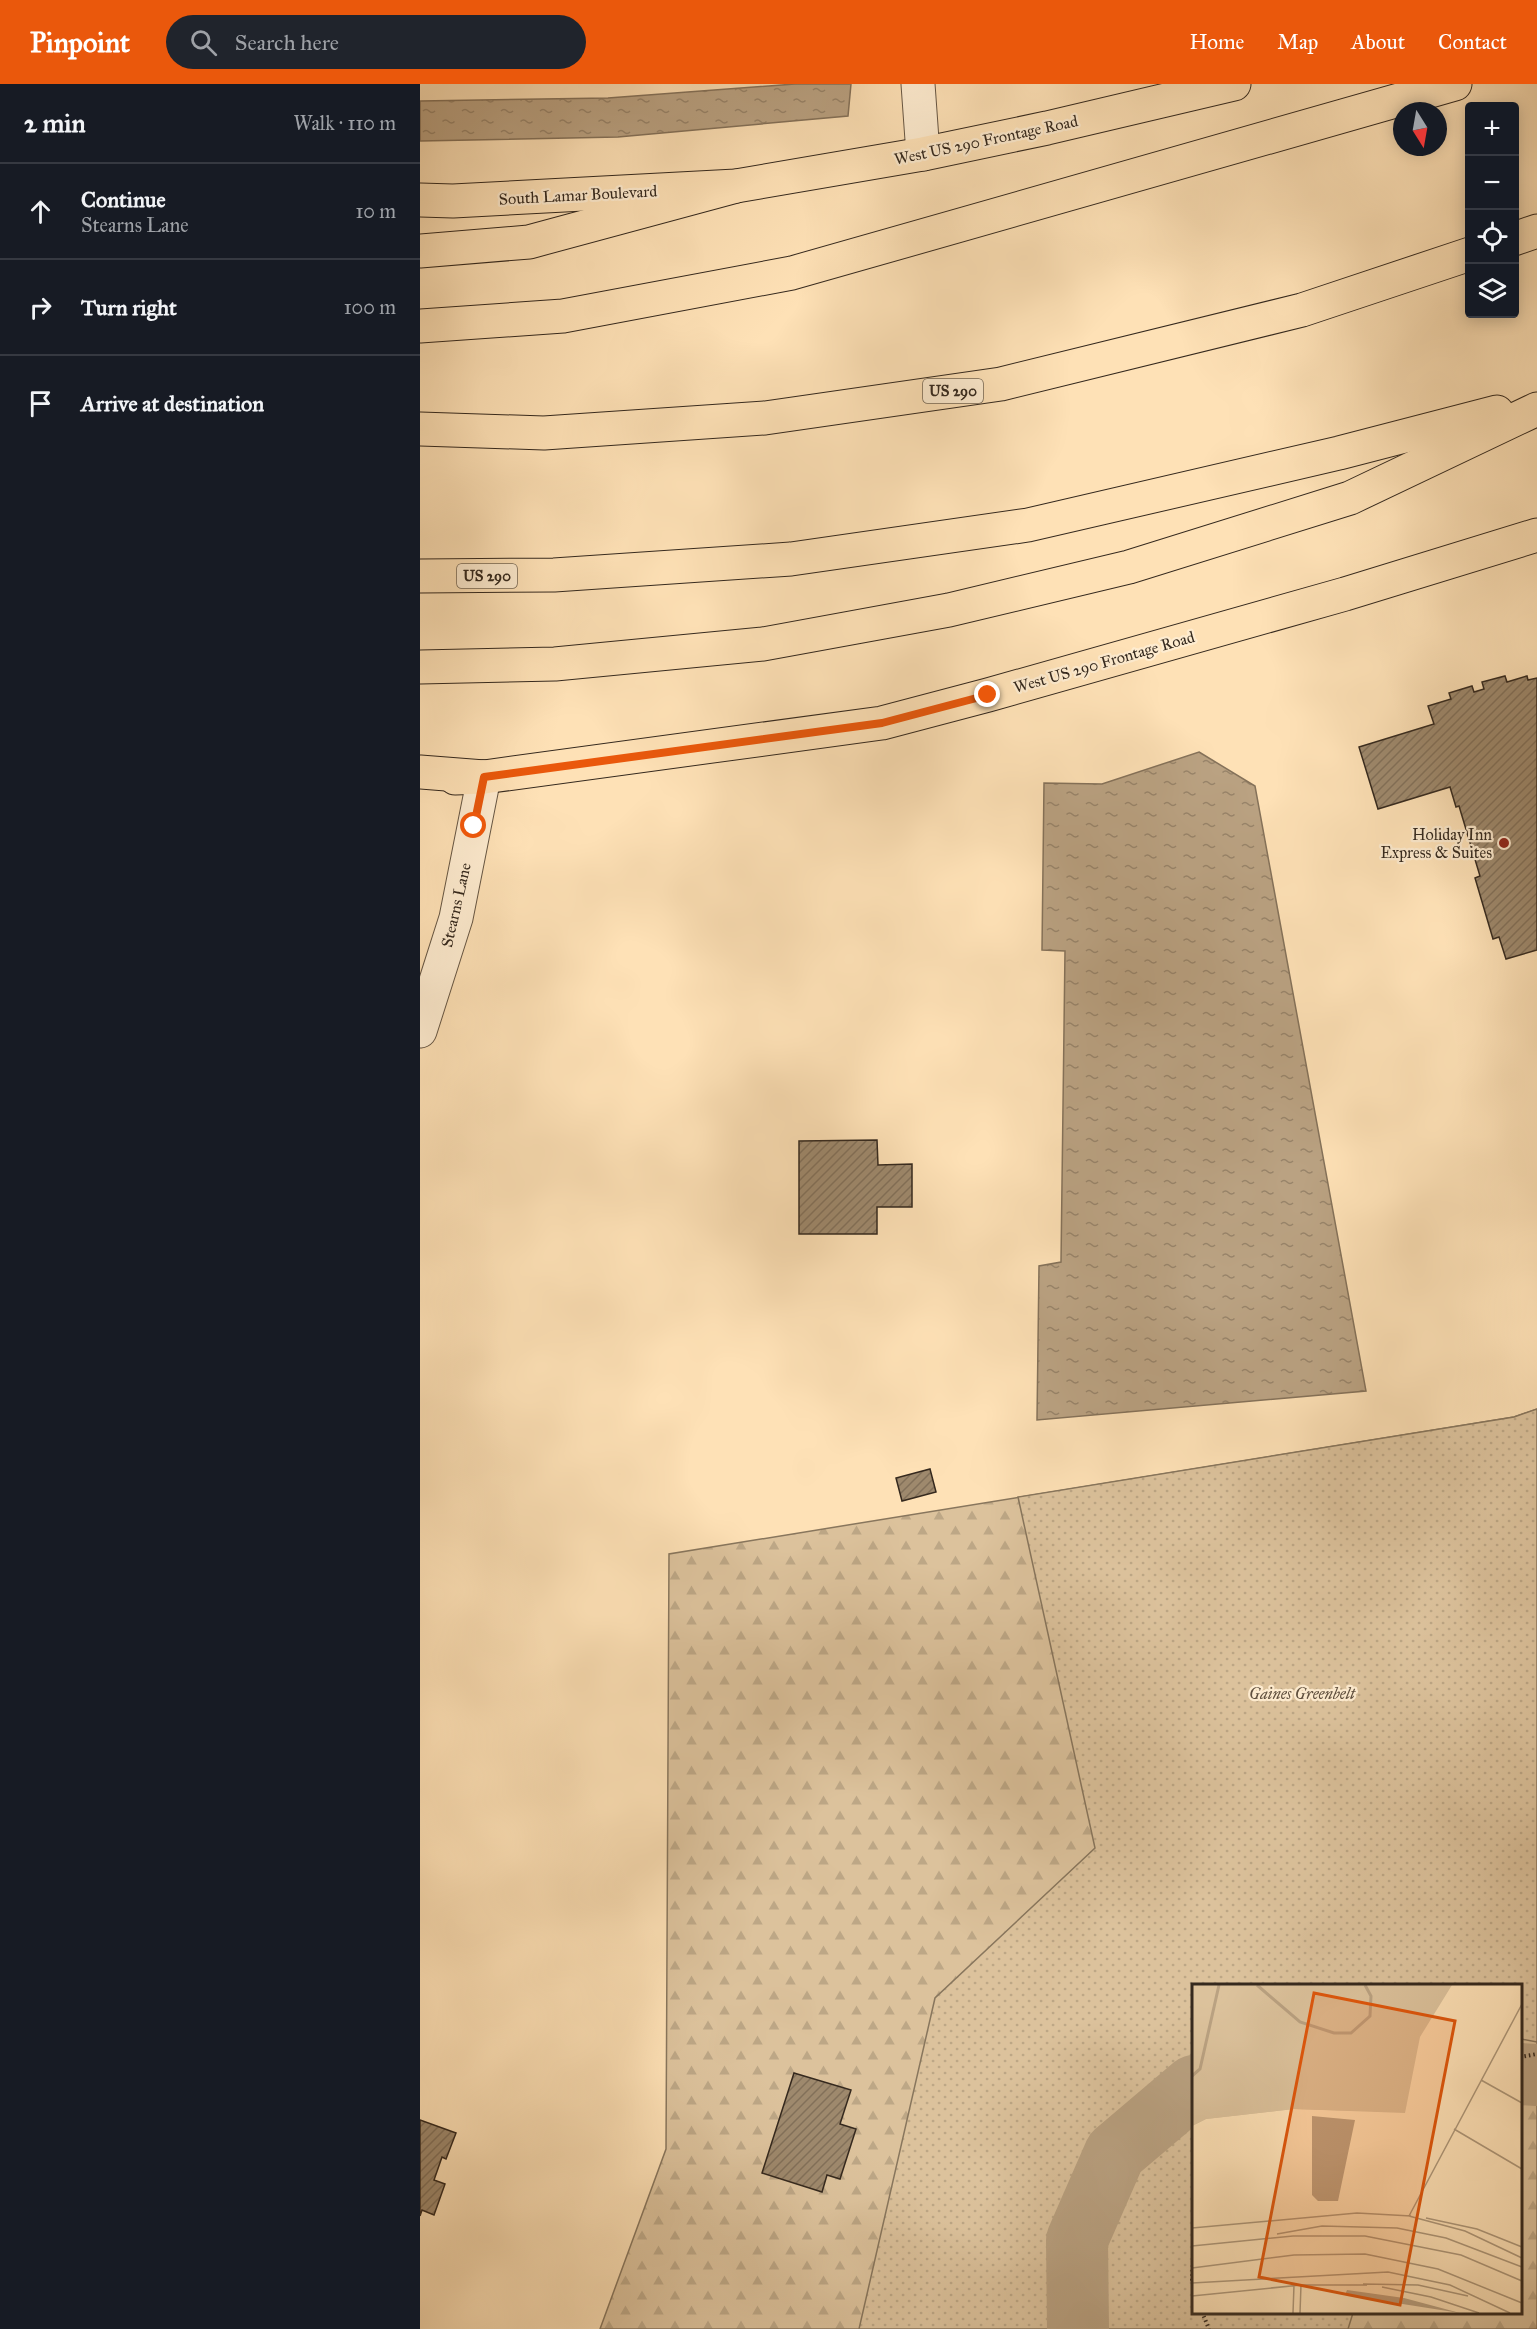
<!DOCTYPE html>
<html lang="en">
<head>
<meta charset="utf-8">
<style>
	:root { --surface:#171b24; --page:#20242c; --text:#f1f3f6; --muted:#9ea1a6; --line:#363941; --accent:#ea580c }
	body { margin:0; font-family:"IM FELL Great Primer",serif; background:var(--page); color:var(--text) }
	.controls { position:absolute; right:18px; top:18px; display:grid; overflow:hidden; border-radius:6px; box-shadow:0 3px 15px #0003 }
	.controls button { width:54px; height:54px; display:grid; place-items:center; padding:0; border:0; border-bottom:2px solid var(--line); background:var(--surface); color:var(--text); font:30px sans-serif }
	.compass { position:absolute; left:973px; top:18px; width:54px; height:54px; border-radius:50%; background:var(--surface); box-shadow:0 3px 15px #0003; rotate:169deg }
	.stop { position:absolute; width:18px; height:18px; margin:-14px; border:4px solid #ea580c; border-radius:50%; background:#fff }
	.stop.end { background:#ea580c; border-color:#fff; box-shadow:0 2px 6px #0008 }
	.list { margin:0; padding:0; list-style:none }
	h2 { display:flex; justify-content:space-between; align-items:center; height:78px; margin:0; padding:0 24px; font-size:26px }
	h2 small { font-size:20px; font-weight:400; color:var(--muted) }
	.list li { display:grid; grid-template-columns:39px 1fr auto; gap:18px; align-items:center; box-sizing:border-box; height:96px; padding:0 24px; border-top:2px solid var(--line) }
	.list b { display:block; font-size:22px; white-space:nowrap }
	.list p { margin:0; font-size:20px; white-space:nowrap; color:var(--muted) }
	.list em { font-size:20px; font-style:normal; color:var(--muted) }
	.icon { flex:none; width:33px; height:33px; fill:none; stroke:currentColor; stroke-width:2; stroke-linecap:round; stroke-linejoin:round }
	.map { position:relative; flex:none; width:1117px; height:2245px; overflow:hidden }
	header { display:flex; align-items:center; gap:36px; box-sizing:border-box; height:84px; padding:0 30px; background:var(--accent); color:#fff }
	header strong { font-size:28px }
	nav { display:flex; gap:33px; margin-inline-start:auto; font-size:21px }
	.search { width:420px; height:54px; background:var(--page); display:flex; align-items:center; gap:15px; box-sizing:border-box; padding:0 21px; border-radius:33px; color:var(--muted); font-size:22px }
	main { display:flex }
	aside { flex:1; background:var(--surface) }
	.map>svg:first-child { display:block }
</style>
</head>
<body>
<header>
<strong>Pinpoint</strong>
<div class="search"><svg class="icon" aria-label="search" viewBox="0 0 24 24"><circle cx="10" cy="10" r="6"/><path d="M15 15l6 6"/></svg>Search here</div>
<nav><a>Home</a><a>Map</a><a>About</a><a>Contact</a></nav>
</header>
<main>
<aside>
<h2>2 min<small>Walk · 110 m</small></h2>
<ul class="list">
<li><svg class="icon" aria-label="ahead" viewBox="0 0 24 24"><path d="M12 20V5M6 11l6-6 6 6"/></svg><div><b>Continue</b><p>Stearns Lane</p></div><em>10 m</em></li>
<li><svg class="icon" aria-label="right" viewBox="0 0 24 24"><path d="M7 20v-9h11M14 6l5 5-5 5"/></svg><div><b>Turn right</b></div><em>100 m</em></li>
<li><svg class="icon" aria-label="arrive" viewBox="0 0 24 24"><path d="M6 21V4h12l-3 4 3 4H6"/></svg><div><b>Arrive at destination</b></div></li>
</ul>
</aside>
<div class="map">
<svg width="1117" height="2245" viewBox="0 0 1117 2245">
	<defs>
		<pattern id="forest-firs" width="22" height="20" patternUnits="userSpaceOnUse" patternTransform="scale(1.5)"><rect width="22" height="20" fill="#dcc29c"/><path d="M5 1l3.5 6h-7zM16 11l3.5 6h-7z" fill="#bda786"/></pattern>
		<pattern id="park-dots" width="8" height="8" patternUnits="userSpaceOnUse" patternTransform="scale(1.5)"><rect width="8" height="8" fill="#dcc29c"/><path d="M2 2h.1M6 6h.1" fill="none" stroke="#bda786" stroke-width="1.8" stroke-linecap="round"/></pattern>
		<pattern id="water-ripples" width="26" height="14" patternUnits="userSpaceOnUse" patternTransform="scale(1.5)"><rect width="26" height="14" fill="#baa282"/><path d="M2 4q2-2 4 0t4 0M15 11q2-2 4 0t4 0" fill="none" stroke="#98846a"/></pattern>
		<pattern id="building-hatch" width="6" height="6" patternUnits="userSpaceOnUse" patternTransform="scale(1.5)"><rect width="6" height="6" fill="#9e896d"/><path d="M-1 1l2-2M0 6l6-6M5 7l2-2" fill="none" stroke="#827059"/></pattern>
	</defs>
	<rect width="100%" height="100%" fill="#fee1b6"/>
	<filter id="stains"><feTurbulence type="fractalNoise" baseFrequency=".00333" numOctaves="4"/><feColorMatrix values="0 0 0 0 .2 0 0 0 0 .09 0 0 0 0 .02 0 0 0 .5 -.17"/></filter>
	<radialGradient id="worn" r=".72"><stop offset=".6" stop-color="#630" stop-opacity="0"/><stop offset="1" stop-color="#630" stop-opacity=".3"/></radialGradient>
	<path fill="url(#forest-firs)" stroke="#88765d" stroke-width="1.5" fill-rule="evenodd" d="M1117 1325V2245H180L246 2065 249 1470 1094 1333ZM774 1902H1100V2228H774Z"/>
	<path fill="url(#park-dots)" stroke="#88765d" stroke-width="1.5" d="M1117 1325V1958L1101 1955 1100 1902H774V2228L933 2229 928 2245H439L515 1914 675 1764 598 1413 1094 1333Z"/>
	<g fill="url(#water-ripples)" stroke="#85725a" stroke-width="1.5">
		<path d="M375 0H431L428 32 198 53 0 57V17L188 14Z"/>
		<path d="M779 668 835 702 946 1307 617 1336 619 1182 641 1178 645 867 622 866 624 699 682 700Z"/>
	</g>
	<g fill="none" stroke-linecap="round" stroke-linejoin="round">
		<g stroke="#baa282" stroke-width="62">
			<path d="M1100 1990 1117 1991"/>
			<path d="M658 2245 657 2156 695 2069 774 2002"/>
		</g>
	</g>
	<g fill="url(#building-hatch)" stroke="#35291e" stroke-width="1.5">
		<path d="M1085 592 1087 598 1107 592 1108 596 1117 594V866L1086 875 1079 853 1073 855 1055 794 1060 792 1039 722 1036 723 1030 703 958 725 939 663 1014 640 1008 622 1031 615 1029 609 1052 602 1054 608 1064 605 1062 598Z"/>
		<path d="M457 1056 458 1081 492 1080V1123H457V1150H379V1057Z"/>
		<path d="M510 1385 516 1408 482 1417 476 1394Z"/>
		<path d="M374 1989 431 2006 420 2040 436 2045 420 2095 407 2091 402 2108 342 2089Z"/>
		<path d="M0 2036 36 2049 26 2075 22 2073 14 2096 25 2100 14 2131 2 2126 0 2132Z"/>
	</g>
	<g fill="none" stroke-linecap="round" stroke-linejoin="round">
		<defs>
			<g id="minor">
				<path d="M498 0 503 70"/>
				<path d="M0 947 36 834 64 693"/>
			</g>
			<g id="major">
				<path d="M0 116 33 117 316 102 503 70 627 44 814 0"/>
				<path d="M35 694 64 693 462 639 568 611 925 510 1117 451"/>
			</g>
			<g id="highway">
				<path d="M1094 155 1117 147"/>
				<path d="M0 167 109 158 316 102"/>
				<path d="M0 242 143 232 372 189 1035 0"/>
				<path d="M0 345 124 349 345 334 581 300 882 226 1050 170"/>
				<path d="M0 492 134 491 371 475 608 441 919 369 1077 328"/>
				<path d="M0 583 135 580 343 560 529 526 709 483 930 414 1117 325"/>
				<path d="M0 688 64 693"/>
			</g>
		</defs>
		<use href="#minor" stroke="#675744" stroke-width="35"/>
		<use href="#major" stroke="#35291e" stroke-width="35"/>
		<use href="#highway" stroke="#35291e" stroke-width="35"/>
		<g stroke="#35291e" stroke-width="4" stroke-dasharray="1.5 3" stroke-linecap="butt">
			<path d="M1100 1973 1117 1970"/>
			<path d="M774 2159 772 2195 774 2202"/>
			<path d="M782 2228 789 2245"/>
		</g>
		<use href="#minor" stroke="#feecd0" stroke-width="33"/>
		<use href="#major" stroke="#fee1b6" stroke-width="33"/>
		<use href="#highway" stroke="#fee1b6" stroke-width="33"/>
	</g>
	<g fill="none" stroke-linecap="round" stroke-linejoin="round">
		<path stroke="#ea580c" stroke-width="8" d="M54 742 64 693 462 639 568 611"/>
	</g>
	<circle fill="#8f2418" stroke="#feecd0" stroke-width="2" cx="1084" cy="759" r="6"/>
	<g text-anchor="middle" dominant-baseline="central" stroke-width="4.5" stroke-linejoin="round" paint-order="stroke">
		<g fill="#feecd0" stroke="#716453" stroke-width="1.5">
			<rect x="503" y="295" width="60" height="24" rx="4.5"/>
			<rect x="37" y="480" width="60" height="24" rx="4.5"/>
		</g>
		<g font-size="15" font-weight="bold" fill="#35291e">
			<text x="533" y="307">US 290</text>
			<text x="67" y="492">US 290</text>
		</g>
		<g font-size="16" fill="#35291e" stroke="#feecd0">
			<text transform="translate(566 56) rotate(-12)">West US 290 Frontage Road</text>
			<text transform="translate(158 111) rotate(-3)">South Lamar Boulevard</text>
			<text transform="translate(684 578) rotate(-16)">West US 290 Frontage Road</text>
			<text transform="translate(36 821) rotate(-77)">Stearns Lane</text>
		</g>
		<g font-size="16" fill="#35291e" stroke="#feecd0" text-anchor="end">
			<text x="1072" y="750">Holiday Inn<tspan x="1072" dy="18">Express &amp; Suites</tspan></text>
		</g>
		<g font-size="16" font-style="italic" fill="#5f4f3e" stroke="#feecd0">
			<text x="882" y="1609">Gaines Greenbelt</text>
		</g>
	</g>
	<g transform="translate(772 1900)">
		<rect width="330" height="330" fill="#fee1b6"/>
		<path d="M0 1H260L228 53 213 129 102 125 14 135 0 142Z" fill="#dcc29c"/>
		<path d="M43 1H54L97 38 126 49 153 1H219L190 66 166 81 167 127 102 125 14 135 0 142V96L11 84 25 17Z" fill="#dcc29c"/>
		<path d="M120 132 163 136 146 217H126L120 211ZM155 306 212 314 268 329 153 311Z" fill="#baa282"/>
		<path fill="none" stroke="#baa282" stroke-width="3" d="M65 1 108 38 142 49H159L178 32 179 12 173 1M0 92 8 85 27 1"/>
		<path fill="none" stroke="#ae9779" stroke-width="1.5" d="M289 96 330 119M262 145 330 185M217 232 330 20M217 232 273 247 330 274M234 234 285 245 330 263M0 244 165 229 219 232M85 250 130 242 205 244 254 254 330 283M0 262 101 252H173L269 271 330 297M0 284 102 271 173 270 246 285 330 319M0 299 196 288 258 301 318 329M171 300 226 301 276 312M190 303 239 313 287 329M0 312 109 301H175M101 329 102 301M108 329 109 301"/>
		<path fill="#df570d" fill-opacity="0.15" stroke="#df570d" stroke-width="3" d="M122 9 263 37 208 321 67 293Z"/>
		<rect width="330" height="330" fill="none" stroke="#35291e" stroke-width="3"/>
	</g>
	<rect width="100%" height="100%" filter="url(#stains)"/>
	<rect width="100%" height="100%" fill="url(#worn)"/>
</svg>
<div class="controls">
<button>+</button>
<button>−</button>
<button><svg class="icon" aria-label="locate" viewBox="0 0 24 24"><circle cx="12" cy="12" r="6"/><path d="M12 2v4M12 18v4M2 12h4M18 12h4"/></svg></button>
<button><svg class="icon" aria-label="layers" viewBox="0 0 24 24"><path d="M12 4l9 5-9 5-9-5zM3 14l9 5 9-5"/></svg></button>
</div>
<svg class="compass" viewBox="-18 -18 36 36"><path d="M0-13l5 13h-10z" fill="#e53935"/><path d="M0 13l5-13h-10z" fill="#9ea1a6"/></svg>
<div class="stop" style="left:54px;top:742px"></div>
<div class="stop end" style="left:568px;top:611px"></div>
</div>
</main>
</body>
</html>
